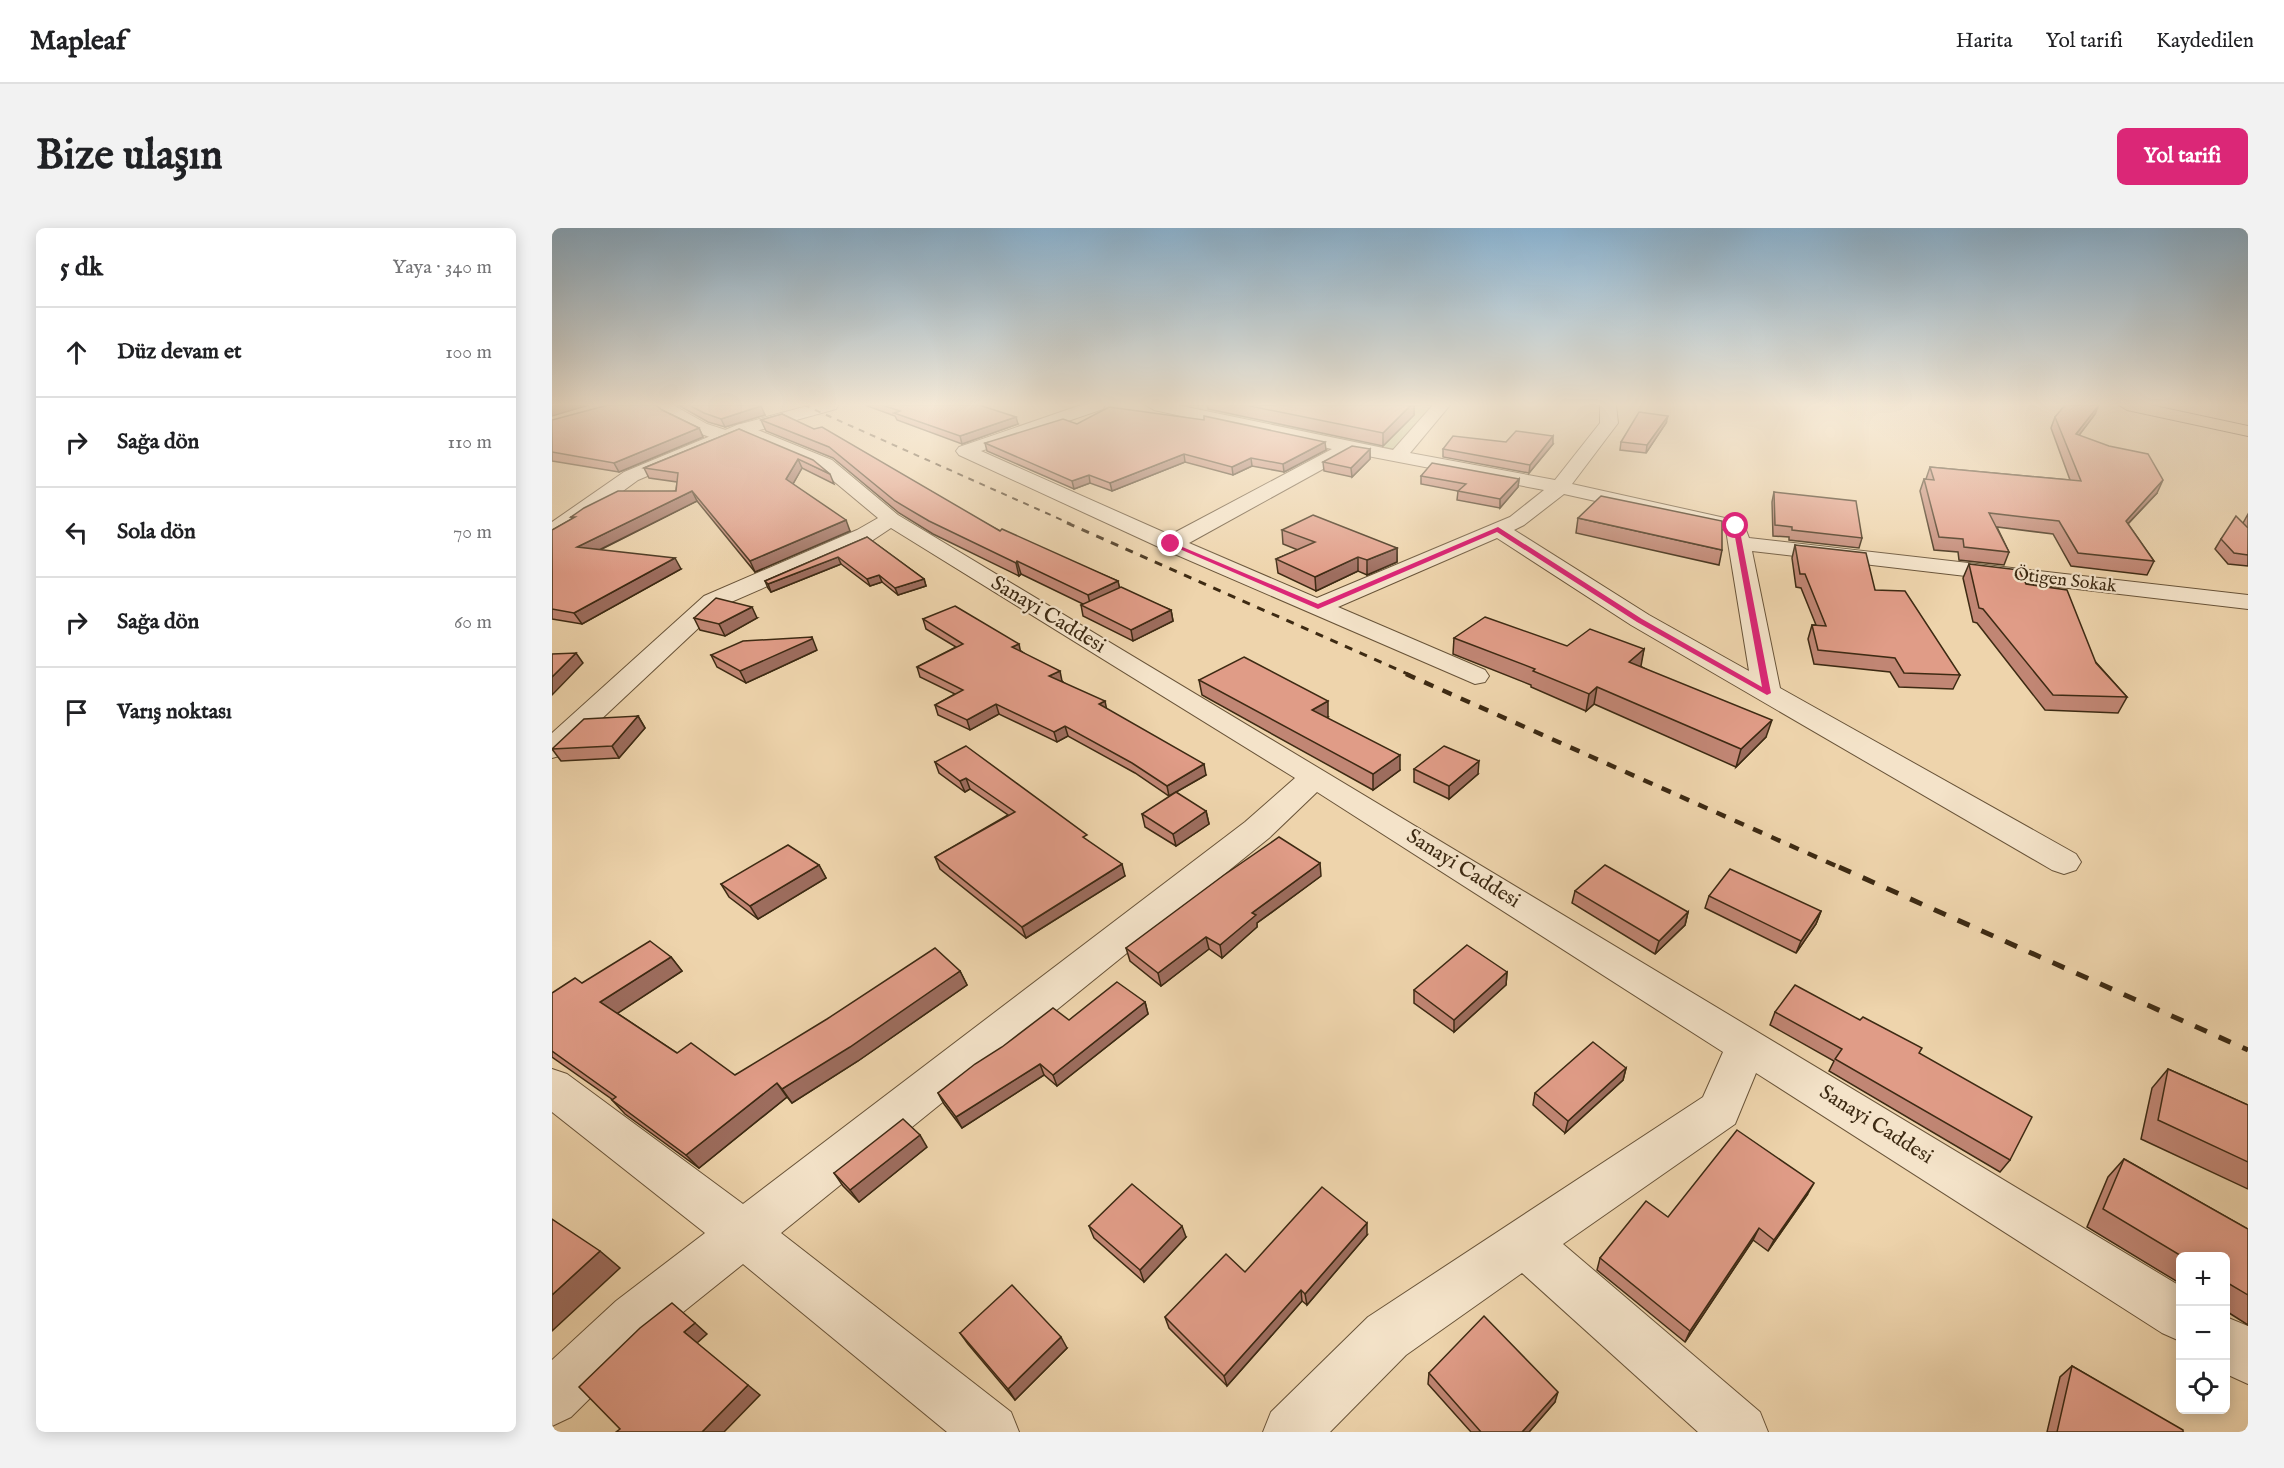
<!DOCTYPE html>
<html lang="tr">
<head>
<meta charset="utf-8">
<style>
	:root { --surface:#fff; --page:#f2f2f2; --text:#202124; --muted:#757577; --line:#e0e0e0; --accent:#db2777 }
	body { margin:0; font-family:"IM FELL English",serif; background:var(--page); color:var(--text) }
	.controls { position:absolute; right:18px; bottom:18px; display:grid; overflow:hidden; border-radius:9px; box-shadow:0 3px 15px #0003 }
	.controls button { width:54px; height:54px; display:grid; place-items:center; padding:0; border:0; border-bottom:2px solid var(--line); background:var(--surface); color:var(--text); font:30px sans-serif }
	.stop { position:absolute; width:18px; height:18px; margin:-14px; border:4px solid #db2777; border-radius:50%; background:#fff }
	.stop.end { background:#db2777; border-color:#fff; box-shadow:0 2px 6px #0008 }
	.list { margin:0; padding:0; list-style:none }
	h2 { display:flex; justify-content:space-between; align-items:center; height:78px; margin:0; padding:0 24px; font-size:26px }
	h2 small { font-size:20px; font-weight:400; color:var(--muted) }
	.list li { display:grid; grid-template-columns:39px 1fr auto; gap:18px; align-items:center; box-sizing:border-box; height:90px; padding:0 24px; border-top:2px solid var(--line) }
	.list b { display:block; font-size:22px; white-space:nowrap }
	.list em { font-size:20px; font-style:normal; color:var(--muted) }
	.icon { flex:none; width:33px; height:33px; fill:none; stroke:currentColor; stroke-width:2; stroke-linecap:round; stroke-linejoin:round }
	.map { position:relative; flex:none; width:1696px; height:1204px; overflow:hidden; border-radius:9px }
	header { display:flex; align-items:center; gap:36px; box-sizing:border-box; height:84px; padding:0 30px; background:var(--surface); border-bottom:2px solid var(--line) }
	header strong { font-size:28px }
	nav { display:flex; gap:33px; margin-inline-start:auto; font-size:21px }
	.intro { display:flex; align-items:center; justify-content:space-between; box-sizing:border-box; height:144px; padding:0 36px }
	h1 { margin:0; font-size:42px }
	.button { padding:15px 27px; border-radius:9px; background:var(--accent); color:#fff; font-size:21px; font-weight:700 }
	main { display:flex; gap:36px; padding:0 36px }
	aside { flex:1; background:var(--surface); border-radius:9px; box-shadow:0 3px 15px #0003 }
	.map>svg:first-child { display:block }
</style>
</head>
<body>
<header>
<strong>Mapleaf</strong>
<nav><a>Harita</a><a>Yol tarifi</a><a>Kaydedilen</a></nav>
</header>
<div class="intro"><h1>Bize ulaşın</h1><a class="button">Yol tarifi</a></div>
<main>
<aside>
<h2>5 dk<small>Yaya · 340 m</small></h2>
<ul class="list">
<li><svg class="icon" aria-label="ahead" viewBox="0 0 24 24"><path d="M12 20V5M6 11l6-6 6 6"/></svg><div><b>Düz devam et</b></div><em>100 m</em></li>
<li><svg class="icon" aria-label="right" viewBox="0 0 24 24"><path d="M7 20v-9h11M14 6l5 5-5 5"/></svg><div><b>Sağa dön</b></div><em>110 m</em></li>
<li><svg class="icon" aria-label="left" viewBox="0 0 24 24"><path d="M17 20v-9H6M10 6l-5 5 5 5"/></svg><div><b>Sola dön</b></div><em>70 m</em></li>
<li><svg class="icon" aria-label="right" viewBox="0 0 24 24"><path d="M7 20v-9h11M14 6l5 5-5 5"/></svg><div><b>Sağa dön</b></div><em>60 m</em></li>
<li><svg class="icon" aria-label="arrive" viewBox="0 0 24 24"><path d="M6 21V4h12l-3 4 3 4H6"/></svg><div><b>Varış noktası</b></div></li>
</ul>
</aside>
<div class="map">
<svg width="1696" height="1204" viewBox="0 0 1696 1204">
	<rect width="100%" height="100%" fill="#eed4ac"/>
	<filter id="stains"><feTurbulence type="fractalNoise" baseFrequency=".00333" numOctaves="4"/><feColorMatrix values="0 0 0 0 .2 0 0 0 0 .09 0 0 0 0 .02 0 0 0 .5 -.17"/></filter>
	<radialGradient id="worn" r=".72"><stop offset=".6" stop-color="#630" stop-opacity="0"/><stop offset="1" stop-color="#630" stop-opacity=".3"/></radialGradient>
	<path fill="#b9bc89" stroke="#7b734e" stroke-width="1.5" d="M611 177H890L850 223Z"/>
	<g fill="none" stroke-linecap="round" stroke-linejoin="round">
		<defs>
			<g id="minor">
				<path d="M101 177H121L155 196 180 204 183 208 180 212C163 216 112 191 101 177Z"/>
				<path d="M529 177H553L551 181 429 223 618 307 780 221 602 182 594 177H625L841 222 881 177H898L858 225 1003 252 1048 195V177H1064L1066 195 1020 256 1191 294 1197 310 1696 367V381L1200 323 1228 460 1524 626 1529 634 1524 642 1512 646 1500 642 1079 397 945 310 786 379 933 442 937 448 933 454 923 456 611 321 407 227 404 223 407 219ZM800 225 992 262 958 289 765 370 637 315ZM1012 266 1174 302 1197 443 1097 387 962 302 972 297Z"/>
				<path d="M191 196 280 232 346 287 1628 1058V1113L1610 1105 1204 845 1183 896 1011 1016 1208 1184 1216 1204H1146L970 1045 854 1127 778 1204H711L719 1184 816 1089 1151 869 1171 824 765 564 717 610 229 1005 459 1184 467 1204H395L191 1036 100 1109 19 1189 0 1198V1132L64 1073 153 1005 0 884V841L15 846 191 976 693 594 743 550 339 300 321 312 170 378 11 527 0 530V505L152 368 305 302 326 290 266 240 185 205 182 201 185 197Z"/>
				<path d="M1674 1089 1696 1098V1156L1674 1146Z"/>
			</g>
			<path id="tertiary" d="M259 177H286L284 181 197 205 86 252 8 309 0 310V294L72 244 185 197Z"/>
			<path id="trunk" d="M1567 177H1598L1696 198V208L1575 182Z"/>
		</defs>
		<use href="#minor" stroke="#695439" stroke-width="2"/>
		<use href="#tertiary" stroke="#695439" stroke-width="2"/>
		<use href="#trunk" stroke="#3d2a13" stroke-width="2"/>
		<use href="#minor" fill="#f4e3c9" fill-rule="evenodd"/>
		<use href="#tertiary" fill="#f4e3c9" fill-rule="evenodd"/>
		<use href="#trunk" fill="#eed4ac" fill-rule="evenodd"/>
		<path stroke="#3d2a13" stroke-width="2" stroke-dasharray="6 6" stroke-linecap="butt" d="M252 177 519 296"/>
		<path stroke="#3d2a13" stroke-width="3" stroke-dasharray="8 8" stroke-linecap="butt" d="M515 295 858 447"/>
		<path stroke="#3d2a13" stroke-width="4.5" stroke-dasharray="10 10" stroke-linecap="butt" d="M854 446 1291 641"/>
		<path stroke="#3d2a13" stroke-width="5" stroke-dasharray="13 13" stroke-linecap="butt" d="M1287 639 1696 822"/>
	</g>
	<g fill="#c18674" stroke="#3d2a13" stroke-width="1.5">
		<path d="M126 177H206L213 187 173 199 156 194Z"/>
		<path d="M313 177H427L466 196 410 216 345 192 343 188Z"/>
		<path d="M655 177H862V187L831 218 656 181Z"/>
		<path d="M110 182 147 200 151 209 67 244 0 233V192Z"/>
		<path d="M230 186 448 303 566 353 567 360 619 382 621 393 581 413 531 388 529 377 531 376 469 346 467 348 381 306 347 285 281 230 214 203 209 192Z"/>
		<path d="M1543 186 1527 207 1605 265 1576 296 1602 333 1595 347 1519 338 1501 306 1445 299 1457 324 1452 337 1407 332 1406 324 1382 322 1368 263 1372 251H1374L1378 239 1518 252 1499 200 1503 189Z"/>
		<path d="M1114 195 1094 225 1068 222 1069 214Z"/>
		<path d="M525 196 774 222 732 244 700 238 681 247 633 234 560 263 538 255 522 261 435 223 433 215Z"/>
		<path d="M187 201 278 246 282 256 250 240 241 256 298 303 203 344 145 273 48 322 129 341 30 396 0 391V302L20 291 19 289 124 263 125 254 97 250 92 240Z"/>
		<path d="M1001 216 977 245 891 229V221Z"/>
		<path d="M818 221V231L800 249 772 243 771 234Z"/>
		<path d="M869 248 967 251 966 259 948 280 905 272 906 263 869 256Z"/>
		<path d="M1222 264 1310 310 1307 320 1237 312V309L1221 308 1220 274Z"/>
		<path d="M1696 286V338L1676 336 1663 321 1669 311 1691 295Z"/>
		<path d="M1026 290 1170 322 1167 337 1024 305Z"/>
		<path d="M730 302 845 320V334L815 347 806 343 764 363 726 345 724 331 746 322 731 316Z"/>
		<path d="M315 309 372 351 374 358 346 367 330 354 318 358 289 336 219 364 216 360 213 353Z"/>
		<path d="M1243 317 1323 362 1408 447 1401 461 1347 459 1338 444 1262 436 1256 411 1260 397H1264L1249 360 1244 359 1240 330Z"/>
		<path d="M1417 336 1474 356 1575 469 1566 485 1493 482 1425 395 1421 394 1411 350Z"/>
		<path d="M142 390H205L173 408 148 402Z"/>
		<path d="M371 391 469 423 510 453H509L554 481 654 547 617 568 583 545 516 508 505 514 447 486 418 502 386 487 383 477 403 466 368 449 365 439 404 419 374 401Z"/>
		<path d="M902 410 1015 418 1092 421 1088 438 1214 509 1184 539 1042 476 1034 483 979 459V457L901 426Z"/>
		<path d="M265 422 194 455 165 439 159 427Z"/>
		<path d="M647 452 776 489 774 490 848 542 821 562 650 467Z"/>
		<path d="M86 488 93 500 67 530 9 533 0 521Z"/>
		<path d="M383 534 536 613 573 648 474 710 388 641 383 629 456 587 418 561 413 564 387 545Z"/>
		<path d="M862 541 926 546 897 571 862 554Z"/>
		<path d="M654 583 657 596 624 618 593 599 590 586Z"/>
		<path d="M267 637 274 650 206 691 177 669 169 656Z"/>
		<path d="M769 648 705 695V699L670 730 657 721 609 758 578 733 574 720Z"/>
		<path d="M1023 663 1136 684 1133 697 1103 726 1020 675Z"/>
		<path d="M1157 668 1269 683 1264 696 1244 725 1153 680Z"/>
		<path d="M119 729 130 743 65 785 125 825 183 847 408 743 415 757 306 833 240 875 235 869 147 940 73 886 60 872H61L0 829V765Z"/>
		<path d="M955 744 954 757 902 804 862 775V762Z"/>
		<path d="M593 774 596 786 505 858 492 847 410 900 392 876 386 865 517 792Z"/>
		<path d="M1223 784 1367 825 1458 932 1448 944 1277 843 1282 833 1218 797Z"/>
		<path d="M1074 840 1071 852 1013 905 981 877 983 865Z"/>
		<path d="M1616 841 1696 877V961L1589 911 1600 860Z"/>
		<path d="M375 919 307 974 291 958 282 945Z"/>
		<path d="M1572 931 1696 1001V1097L1674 1083V1029H1629V1056L1535 999 1556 949Z"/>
		<path d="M1255 967 1216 1023 1201 1012 1133 1114 1045 1042 1048 1030Z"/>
		<path d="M537 998 634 1009 592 1054 542 1010Z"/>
		<path d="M815 1007 755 1077 750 1073 675 1158 617 1100 613 1089 693 1044Z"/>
		<path d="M408 1105 515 1120 463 1172 416 1116Z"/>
		<path d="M1520 1138 1631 1204H1495L1508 1149Z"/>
		<path d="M877 1145 1003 1174 977 1204H919L876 1156Z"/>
	</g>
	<g fill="#9d6d5e" stroke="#3d2a13" stroke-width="1.5">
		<path d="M2 177H37L0 188V178Z"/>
		<path d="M859 177H862V187L831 218V205Z"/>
		<path d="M1547 177 1543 186 1519 218 1524 206Z"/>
		<path d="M209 178 213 187 173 199 169 191Z"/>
		<path d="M1116 188 1114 195 1094 225 1095 217Z"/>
		<path d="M464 189 466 196 410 216 408 208Z"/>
		<path d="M147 200 151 209 67 244 62 235Z"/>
		<path d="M1001 208V216L977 245 978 237Z"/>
		<path d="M773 214 774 222 732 244 731 236Z"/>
		<path d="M818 221V231L800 249 799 240Z"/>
		<path d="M632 226 633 234 560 263 558 255Z"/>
		<path d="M699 230 700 238 681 247 680 239Z"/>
		<path d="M246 231 250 240 238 261 234 251Z"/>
		<path d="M537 247 538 255 522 261 520 253Z"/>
		<path d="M967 251 966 259 948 280V271Z"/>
		<path d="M1611 252 1605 265 1567 305 1574 293Z"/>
		<path d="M140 263 145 273 31 330 25 319Z"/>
		<path d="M294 292 298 303 203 344 198 333Z"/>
		<path d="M845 320V334L815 347V332Z"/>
		<path d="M286 329 289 336 219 364 216 356Z"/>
		<path d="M806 329V343L764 363 763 349Z"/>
		<path d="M123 330 129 341 30 396 22 385Z"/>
		<path d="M465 333 469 346 467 348 464 335Z"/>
		<path d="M327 347 330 354 318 358 315 351Z"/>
		<path d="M372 351 374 358 346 367 343 360Z"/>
		<path d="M566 353 569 366 539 380 536 367Z"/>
		<path d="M200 379 205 390 173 408 167 396Z"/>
		<path d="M619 382 621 393 581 413 579 402Z"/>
		<path d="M260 409 265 422 194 455 188 443Z"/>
		<path d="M467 416 469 426 460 419Z"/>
		<path d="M1092 421 1089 438 1074 450 1077 434Z"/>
		<path d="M24 425 31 435 0 467V449Z"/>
		<path d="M508 443 510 453 500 458 497 448Z"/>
		<path d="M1045 459 1042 476 1034 483 1037 466Z"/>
		<path d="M553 473 555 483 547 476Z"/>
		<path d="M776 473V489L761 498 760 482Z"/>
		<path d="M444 476 447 486 418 502 415 492Z"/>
		<path d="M86 488 93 500 67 530 60 518Z"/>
		<path d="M1220 492 1214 509 1184 539 1189 521Z"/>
		<path d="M513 498 516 508 505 514 502 504Z"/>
		<path d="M848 527V542L821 562V546Z"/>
		<path d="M927 533 926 546 897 571V558Z"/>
		<path d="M652 536 654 547 617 568 615 558Z"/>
		<path d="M414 550 418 561 413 564 408 553Z"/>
		<path d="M654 583 657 596 624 618 621 606Z"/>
		<path d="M768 635 769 648 705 695V699L670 730 668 717 700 685Z"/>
		<path d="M570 636 573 648 474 710 470 699Z"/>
		<path d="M267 637 274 650 206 691 198 678Z"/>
		<path d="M1269 683 1264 696 1244 725 1249 713Z"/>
		<path d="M1136 684 1133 697 1103 726 1107 713Z"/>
		<path d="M654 709 657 721 609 758 606 745Z"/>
		<path d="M119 729 130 743 60 789 48 774Z"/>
		<path d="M408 743 415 757 306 833 240 875 230 861Z"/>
		<path d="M955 744 954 757 902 804V792Z"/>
		<path d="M593 774 596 786 505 858 501 847Z"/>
		<path d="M488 836 492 847 410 900 404 889Z"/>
		<path d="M1074 840 1071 852 1013 905 1016 893Z"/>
		<path d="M225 855 235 869 147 940 134 927Z"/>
		<path d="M368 907 375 919 307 974 298 962Z"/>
		<path d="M1262 955 1255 967 1216 1023 1222 1012Z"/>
		<path d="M815 995V1007L755 1077 753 1066Z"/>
		<path d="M630 998 634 1009 592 1054 588 1042Z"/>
		<path d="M1207 1000 1201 1012 1133 1114 1138 1103Z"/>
		<path d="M48 1023 68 1040 0 1103V1067Z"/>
		<path d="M749 1062 750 1073 675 1158 672 1148Z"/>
		<path d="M143 1095 155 1106 145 1115 132 1104Z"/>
		<path d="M509 1109 515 1120 463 1172 456 1161Z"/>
		<path d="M196 1157 208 1167 172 1204H150Z"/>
		<path d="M1006 1164 1003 1174 977 1204H970Z"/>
	</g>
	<g fill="#e09c87" stroke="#3d2a13" stroke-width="1.5">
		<path d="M56 177H104L110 182 147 200 62 235 0 224V192Z"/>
		<path d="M137 177H206L209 178 169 191 152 185Z"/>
		<path d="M330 177H427L464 189 408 208 342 185 348 183Z"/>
		<path d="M693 177H859L831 205Z"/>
		<path d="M1513 177H1547L1524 206 1557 218 1596 226 1611 252 1574 293 1602 333 1526 325 1507 293 1437 285 1457 324 1412 319 1411 311 1387 309 1372 251 1382 252 1378 239 1529 253 1503 189Z"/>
		<path d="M557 179 652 192V188L773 214 731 236 699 230 680 239 632 226 558 255 537 247 520 253 433 215 511 191 525 196Z"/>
		<path d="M1087 184 1116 188 1095 217 1069 214Z"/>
		<path d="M230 186 262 201 270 199 448 303 450 301 566 353 536 367 465 333 464 335 377 293 343 273 277 219 209 192Z"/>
		<path d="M187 201 261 232 278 246 246 231 234 251 294 292 198 333 140 263 25 319 123 330 22 385 0 381V302L23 289H19L32 280 66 263H124L126 245 92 240Z"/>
		<path d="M964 203 1001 208 978 237 891 221 901 208 954 214Z"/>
		<path d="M800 218 818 221 799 240 771 234Z"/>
		<path d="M880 235 967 251 948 271 906 263 914 256 869 248Z"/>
		<path d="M1222 264 1304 273 1310 310 1240 302V299L1223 297Z"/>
		<path d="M1049 268 1170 293V322L1026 290Z"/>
		<path d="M761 287 845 320 815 332 806 329 763 349 724 331 763 314 730 302Z"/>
		<path d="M1684 288 1696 300V327L1682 325 1669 311Z"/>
		<path d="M315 309 372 351 343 360 327 347 315 351 286 329 216 356 213 353Z"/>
		<path d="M1243 317 1314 325 1323 362 1353 363 1408 447 1352 445 1343 430 1266 422 1260 397 1274 398 1253 346H1248Z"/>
		<path d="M1417 336 1467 342 1474 356 1515 362 1544 435 1575 469 1501 467 1431 381 1427 380Z"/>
		<path d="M569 359 619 382 579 402 529 377Z"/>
		<path d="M164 370 200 379 167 396 142 390Z"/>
		<path d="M403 378 467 416 460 419 508 443 497 448 553 473 547 476 652 536 615 558 580 535 513 498 502 504 444 476 415 492 383 477 411 462 365 439 411 416 371 391Z"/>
		<path d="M933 389 1015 418 1038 401 1092 421 1077 434 1220 492 1189 521 1045 459 1037 466 981 443 983 441 902 410Z"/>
		<path d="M260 409V411L188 443 159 427 191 413Z"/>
		<path d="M24 425 0 449V426Z"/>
		<path d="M692 429 776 473 760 482 848 527 821 546 647 452Z"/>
		<path d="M86 488 60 518 0 521 32 491Z"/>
		<path d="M414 518 535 607 531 609 570 636 470 699 383 629 463 584 414 550 408 553 383 534Z"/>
		<path d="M892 518 927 533 897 558 862 541Z"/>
		<path d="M624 564 654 583 621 606 590 586Z"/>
		<path d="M727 609 768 635 700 685 704 687 668 717 654 709 606 745 574 720 672 647Z"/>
		<path d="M236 617 267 637 198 678 169 656Z"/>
		<path d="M1053 637 1136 684 1107 713 1023 663Z"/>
		<path d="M1178 641 1269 683 1249 713 1157 668Z"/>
		<path d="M98 713 119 729 48 774 125 825 139 815 183 847 275 791 383 720 408 743 298 819 230 861 225 855 134 927 60 872 64 869 0 823V765L23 750 30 755Z"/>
		<path d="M915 717 955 744 902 792 862 762Z"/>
		<path d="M565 754 593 774 501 847 488 836 404 889 386 865 423 836 450 819 501 780 517 792Z"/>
		<path d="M1243 757 1308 792 1311 789 1370 820 1367 825 1480 889 1458 932 1283 831 1290 821 1223 784Z"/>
		<path d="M1041 814 1074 840 1016 893 983 865Z"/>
		<path d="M1616 841 1696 877V934L1606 892Z"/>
		<path d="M351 891 368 907 298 962 282 945Z"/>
		<path d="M1185 902 1262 955 1222 1012 1207 1000 1138 1103 1048 1030 1094 973 1116 989Z"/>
		<path d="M1572 931 1696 1001V1067L1674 1054V1029H1631L1551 981Z"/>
		<path d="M580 956 630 998 588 1042 537 998Z"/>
		<path d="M770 959 815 995 753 1066 749 1062 672 1148 613 1089 674 1026 693 1044Z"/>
		<path d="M0 991 48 1023 0 1067Z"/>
		<path d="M460 1057 509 1109 456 1161 408 1105Z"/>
		<path d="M120 1075 143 1095 132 1104 196 1157 150 1204H64L68 1201 27 1159 88 1100Z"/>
		<path d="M932 1088 1006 1164 970 1204H929L877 1145Z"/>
		<path d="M1520 1138 1631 1202V1204H1505Z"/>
	</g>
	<linearGradient id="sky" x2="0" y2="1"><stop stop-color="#8ab4d3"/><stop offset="0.51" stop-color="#f7ecda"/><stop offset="1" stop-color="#f7ecda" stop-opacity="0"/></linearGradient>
	<rect width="1696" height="346" fill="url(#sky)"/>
	<path fill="#db2777" d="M1184 296 1187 298 1219 465 1215 467 1085 394 945 304 766 381 616 316 621 315 766 376 946 299 1090 391 1210 459 1181 298Z"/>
	<g text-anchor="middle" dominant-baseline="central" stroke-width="4.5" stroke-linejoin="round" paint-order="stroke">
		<g font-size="18" fill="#3d2a13" stroke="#f4e3c9">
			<text transform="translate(1513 353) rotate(7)">Ötigen Sokak</text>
		</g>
		<g font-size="21" fill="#3d2a13" stroke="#f4e3c9">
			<text transform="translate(496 387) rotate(31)">Sanayi Caddesi</text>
			<text transform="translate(911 641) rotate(32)">Sanayi Caddesi</text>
			<text transform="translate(1324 897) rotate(32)">Sanayi Caddesi</text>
		</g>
	</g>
	<rect width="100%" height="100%" filter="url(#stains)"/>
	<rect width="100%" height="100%" fill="url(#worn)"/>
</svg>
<div class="controls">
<button>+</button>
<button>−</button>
<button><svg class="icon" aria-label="locate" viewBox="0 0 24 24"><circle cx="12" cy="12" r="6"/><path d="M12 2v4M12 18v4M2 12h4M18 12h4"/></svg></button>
</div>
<div class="stop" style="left:1184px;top:298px"></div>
<div class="stop end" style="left:619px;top:316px"></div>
</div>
</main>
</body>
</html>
